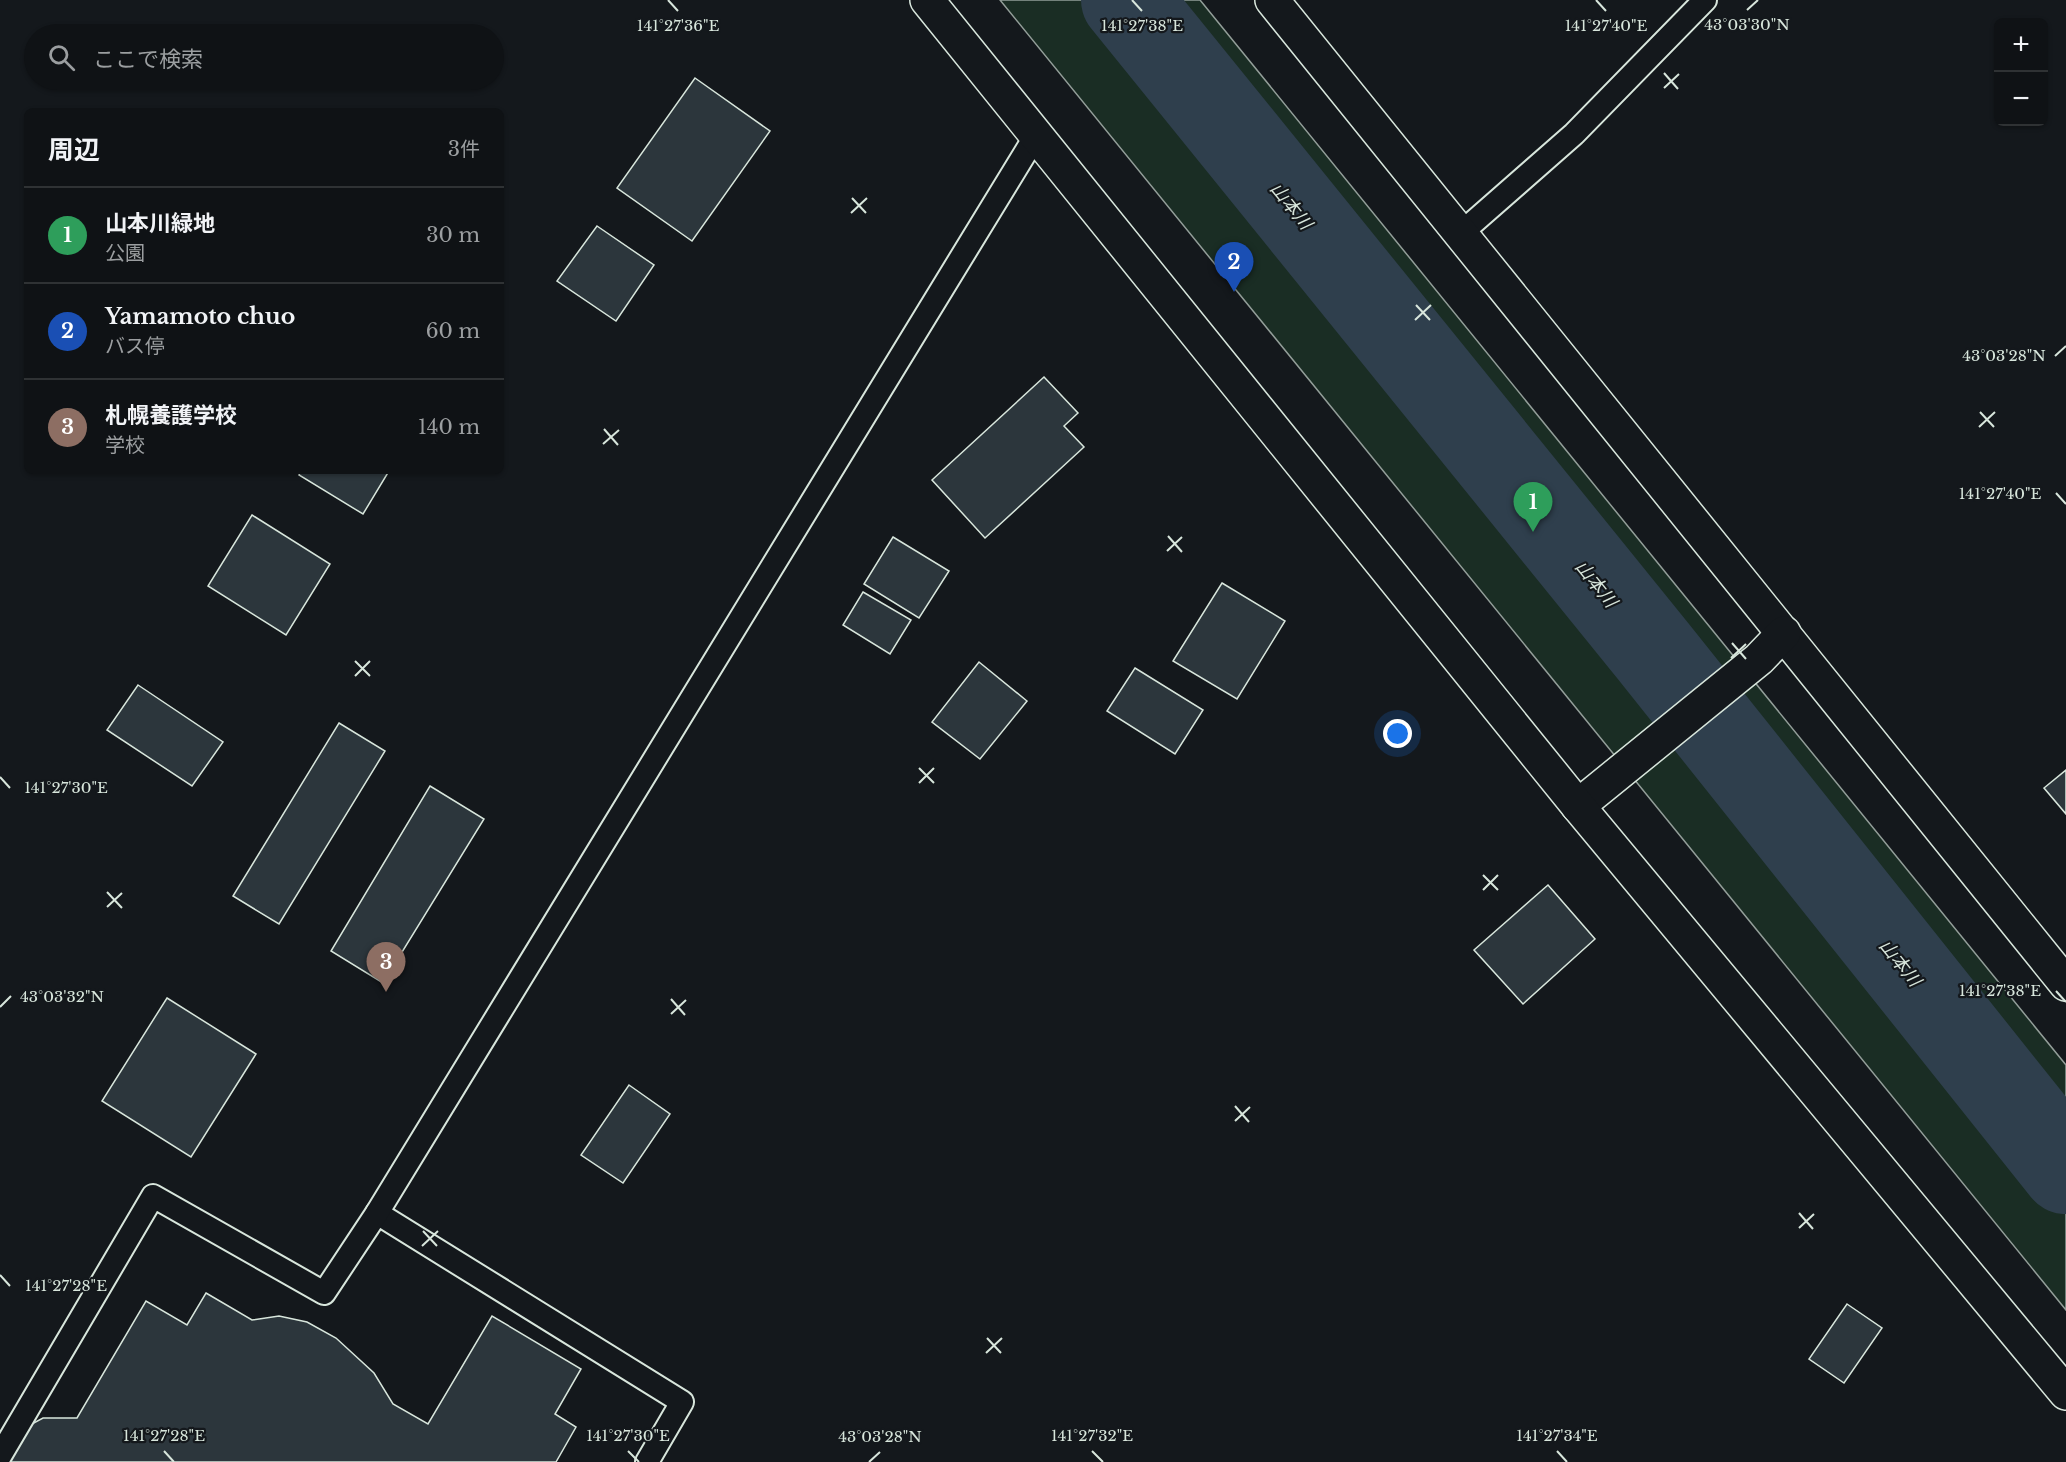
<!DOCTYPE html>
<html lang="ja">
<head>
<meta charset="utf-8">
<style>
	:root { --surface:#0f1215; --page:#181b1e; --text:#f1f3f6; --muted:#9b9ea0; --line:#2f3234; --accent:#ffb74d }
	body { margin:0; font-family:"Libre Baskerville","Noto Sans JP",serif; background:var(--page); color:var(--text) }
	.controls { position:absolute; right:18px; top:18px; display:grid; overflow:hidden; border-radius:9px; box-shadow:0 2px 4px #0004 }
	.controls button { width:54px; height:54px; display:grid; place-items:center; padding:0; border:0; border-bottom:2px solid var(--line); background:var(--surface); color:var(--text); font:30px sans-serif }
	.you { position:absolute; left:1398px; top:734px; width:21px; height:21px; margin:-15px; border:4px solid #fff; border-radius:50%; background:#1a73e8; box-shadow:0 0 0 9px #1a73e833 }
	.badge { display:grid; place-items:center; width:39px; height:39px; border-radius:50%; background:var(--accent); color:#fff; font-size:20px; font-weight:700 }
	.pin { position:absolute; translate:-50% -50px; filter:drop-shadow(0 2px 3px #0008) }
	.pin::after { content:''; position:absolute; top:32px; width:21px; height:18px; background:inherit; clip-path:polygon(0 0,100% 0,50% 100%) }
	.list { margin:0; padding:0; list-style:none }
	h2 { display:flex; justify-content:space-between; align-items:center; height:78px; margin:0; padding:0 24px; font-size:26px }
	h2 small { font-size:20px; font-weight:400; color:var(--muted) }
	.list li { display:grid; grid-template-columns:39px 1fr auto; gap:18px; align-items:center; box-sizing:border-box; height:96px; padding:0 24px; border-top:2px solid var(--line) }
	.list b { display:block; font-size:22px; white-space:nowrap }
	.list p { margin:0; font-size:20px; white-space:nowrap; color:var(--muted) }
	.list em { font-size:20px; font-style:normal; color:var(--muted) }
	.icon { flex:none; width:33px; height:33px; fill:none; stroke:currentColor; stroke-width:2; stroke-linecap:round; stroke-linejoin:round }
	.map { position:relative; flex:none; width:2066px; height:1462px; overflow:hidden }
	.search { position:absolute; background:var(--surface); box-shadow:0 2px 4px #0004; left:24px; top:24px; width:480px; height:66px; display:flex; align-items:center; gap:15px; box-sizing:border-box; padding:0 21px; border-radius:33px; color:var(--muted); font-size:22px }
	.panel { position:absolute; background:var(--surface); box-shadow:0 2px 4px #0004; left:24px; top:108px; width:480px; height:366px; border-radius:9px }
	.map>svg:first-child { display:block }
</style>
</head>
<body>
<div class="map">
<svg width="2066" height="1462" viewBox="0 0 2066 1462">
	<rect width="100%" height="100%" fill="#14181c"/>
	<path fill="#1a2d24" stroke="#939e99" stroke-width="1.5" d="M1000 0H1200L2066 1065V1310Z"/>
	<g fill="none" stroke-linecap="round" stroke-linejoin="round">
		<path stroke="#2f3f4d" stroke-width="90" d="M1126 0 1653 651 2066 1169"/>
	</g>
	<g fill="#2c363c" stroke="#d8e6dc" stroke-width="1.5">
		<path d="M695 78 770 131 692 241 617 188Z"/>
		<path d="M597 226 654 265 616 321 557 281Z"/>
		<path d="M1044 377 1078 413 1064 426 1084 447 985 538 932 480Z"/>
		<path d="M301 471H389L363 514 299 475Z"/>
		<path d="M252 515 330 564 286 635 208 586Z"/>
		<path d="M893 537 949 571 919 618 864 584Z"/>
		<path d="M1222 583 1285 621 1237 699 1173 661Z"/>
		<path d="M863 592 911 620 890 654 843 625Z"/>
		<path d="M979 662 1027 701 980 759 932 722Z"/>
		<path d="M1135 668 1203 710 1175 754 1107 711Z"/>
		<path d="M138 685 223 742 192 786 107 730Z"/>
		<path d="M339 723 385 751 279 924 233 896Z"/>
		<path d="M2066 770V814L2044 788Z"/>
		<path d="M430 786 484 819 383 983 331 951Z"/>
		<path d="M1548 885 1595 939 1523 1004 1474 950Z"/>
		<path d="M167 998 256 1054 191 1157 102 1101Z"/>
		<path d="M629 1085 670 1114 623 1183 581 1155Z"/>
		<path d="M206 1293 252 1320 279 1316 307 1322 336 1338 374 1373 393 1404 428 1424 492 1316 581 1369 555 1414 576 1427 556 1462H0L13 1434 43 1418H77L146 1301 187 1325Z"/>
		<path d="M1847 1304 1882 1328 1844 1383 1809 1359Z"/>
	</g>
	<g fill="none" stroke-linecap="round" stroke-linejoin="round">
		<defs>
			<g id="lane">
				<path d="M1460 234 1574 134 1705 0"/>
				<path d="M377 1213 682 1402 647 1462"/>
				<path d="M0 1456 153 1196 324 1293 377 1213 1035 137"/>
			</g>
			<g id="street">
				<path d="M1272 0 2066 984"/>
				<path d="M1578 806 1759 659 1784 633"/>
			</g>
			<path id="secondary" d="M927 0 1578 806 2066 1393"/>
		</defs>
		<use href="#lane" stroke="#d8e6dc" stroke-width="26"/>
		<use href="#street" stroke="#d8e6dc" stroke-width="36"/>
		<use href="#secondary" stroke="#d8e6dc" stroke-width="36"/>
		<use href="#lane" stroke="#14181c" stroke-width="22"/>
		<use href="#street" stroke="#14181c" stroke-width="33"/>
		<use href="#secondary" stroke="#14181c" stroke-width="33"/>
	</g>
	<path fill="none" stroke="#d8e6dc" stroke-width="2" d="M668 0 678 11M1132 0 1142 11M1596 0 1606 11M1747 10 1758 0M1664 73 1678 89M1664 88 1679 74M852 198 866 213M851 213 867 198M1416 305 1430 320M1415 320 1431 305M2055 356 2066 346M1980 412 1994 427M1979 427 1995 412M604 429 618 445M603 444 619 430M2056 493 2066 504M1168 536 1182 552M1167 551 1182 537M1732 643 1746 659M1731 658 1746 644M355 661 370 676M355 676 370 661M919 768 934 783M0 777 10 788M919 783 934 768M1483 875 1498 890M1483 890 1498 875M107 892 122 908M107 907 122 893M2056 991 2066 1002M671 999 685 1015M0 1007 11 996M671 1014 686 1000M1235 1106 1249 1122M1235 1121 1250 1107M1799 1213 1813 1229M1799 1228 1814 1214M423 1231 437 1246M422 1246 438 1231M0 1275 10 1286M987 1338 1001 1353M986 1353 1002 1338M164 1451 174 1462M628 1451 639 1462M1092 1451 1103 1462M1557 1451 1567 1462M869 1462 880 1452"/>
	<g text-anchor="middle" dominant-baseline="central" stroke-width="4.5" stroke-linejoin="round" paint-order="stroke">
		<g font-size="18" font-style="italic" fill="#d8e6dc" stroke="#14181c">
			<text transform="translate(1291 206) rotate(51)">山本川</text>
			<text transform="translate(1596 584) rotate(51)">山本川</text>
			<text transform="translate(1900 963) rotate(51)">山本川</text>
		</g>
	</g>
	<g font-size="15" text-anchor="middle" fill="#d8e6dc" stroke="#14181c" stroke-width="4.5" stroke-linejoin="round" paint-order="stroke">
		<text x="1747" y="30">43°03'30"N</text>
		<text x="678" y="31">141°27'36"E</text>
		<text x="1142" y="31">141°27'38"E</text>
		<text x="1606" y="31">141°27'40"E</text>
		<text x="2004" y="361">43°03'28"N</text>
		<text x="2000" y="499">141°27'40"E</text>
		<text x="66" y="793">141°27'30"E</text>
		<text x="2000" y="996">141°27'38"E</text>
		<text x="62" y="1002">43°03'32"N</text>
		<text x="66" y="1291">141°27'28"E</text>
		<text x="164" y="1441">141°27'28"E</text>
		<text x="628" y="1441">141°27'30"E</text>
		<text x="1092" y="1441">141°27'32"E</text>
		<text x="1557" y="1441">141°27'34"E</text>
		<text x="880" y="1442">43°03'28"N</text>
	</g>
</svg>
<div class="controls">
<button>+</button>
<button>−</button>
</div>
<div class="you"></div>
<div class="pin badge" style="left:1533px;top:532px;background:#2e9e5b">1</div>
<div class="pin badge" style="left:1234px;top:292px;background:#1a4fb4">2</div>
<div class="pin badge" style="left:386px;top:992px;background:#8d6e63">3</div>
<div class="search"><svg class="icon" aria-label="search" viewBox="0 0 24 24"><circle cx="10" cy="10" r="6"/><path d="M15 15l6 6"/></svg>ここで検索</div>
<section class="panel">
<h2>周辺<small>3件</small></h2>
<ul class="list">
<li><span class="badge" style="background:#2e9e5b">1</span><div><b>山本川緑地</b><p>公園</p></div><em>30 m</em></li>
<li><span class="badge" style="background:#1a4fb4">2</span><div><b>Yamamoto chuo</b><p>バス停</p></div><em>60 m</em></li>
<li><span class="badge" style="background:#8d6e63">3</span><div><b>札幌養護学校</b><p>学校</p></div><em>140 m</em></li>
</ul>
</section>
</div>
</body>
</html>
